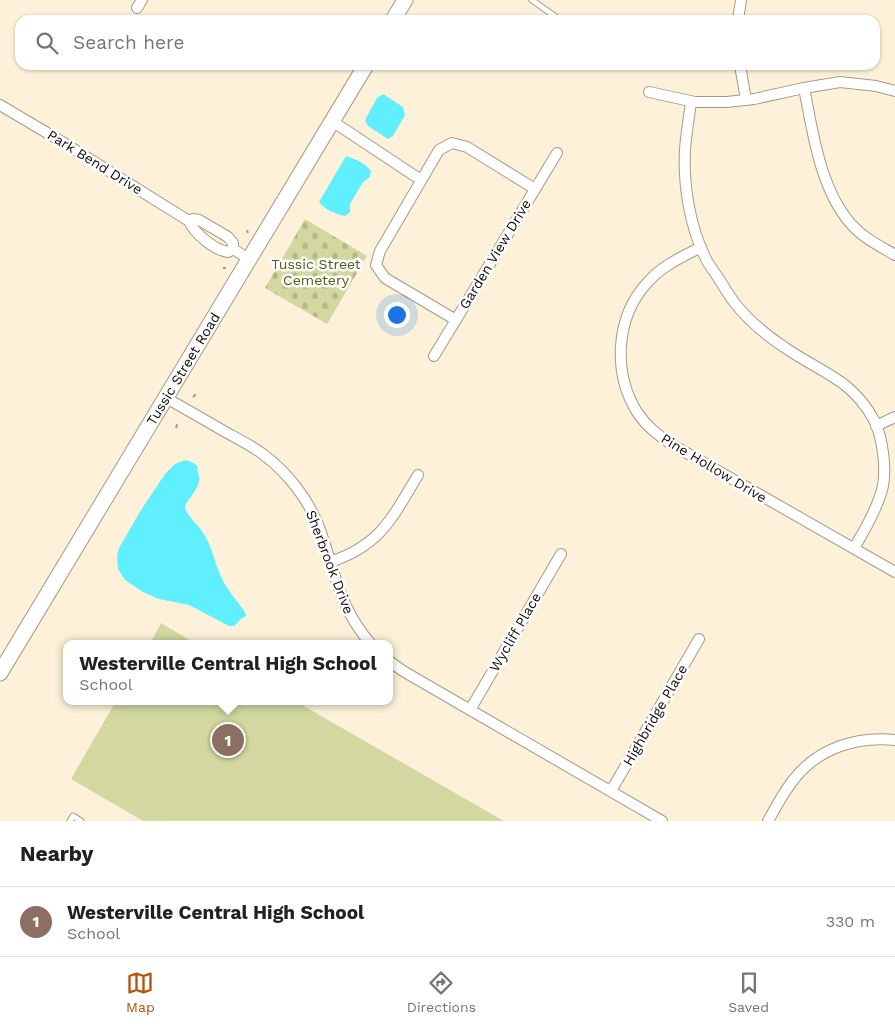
<!DOCTYPE html>
<html lang="en">
<head>
<meta charset="utf-8">
<style>
	:root { --surface:#fff; --page:#f6f6f6; --text:#202124; --muted:#757577; --line:#e0e0e0; --accent:#b45309 }
	body { margin:0; font-family:"Work Sans",sans-serif; background:var(--page); color:var(--text) }
	.you { position:absolute; left:396px; top:314px; width:18px; height:18px; margin:-12px; border:4px solid #fff; border-radius:50%; background:#1a73e8; box-shadow:0 0 0 8px #1a73e833 }
	.badge { display:grid; place-items:center; width:32px; height:32px; border-radius:50%; background:var(--accent); color:#fff; font-size:16px; font-weight:700 }
	.pin { position:absolute; translate:-50% -50%; border:2px solid #fff; box-shadow:0 1px 5px #0006 }
	.popup { position:absolute; left:63px; top:640px; width:330px; height:65px; box-sizing:border-box; display:grid; place-content:center; border-radius:10px; background:var(--surface); filter:drop-shadow(0 1px 4px #0005); font-size:16px; white-space:nowrap; color:var(--muted) }
	.popup b { font-size:19px; color:var(--text) }
	.popup::after { content:''; position:absolute; left:50%; top:100%; margin-left:-10px; border:10px solid transparent; border-top-color:var(--surface) }
	.list { margin:0; padding:0; list-style:none }
	h2 { display:flex; justify-content:space-between; align-items:center; height:65px; margin:0; padding:0 20px; font-size:21px }
	h2 small { font-size:16px; font-weight:400; color:var(--muted) }
	.list li { display:grid; grid-template-columns:32px 1fr auto; gap:15px; align-items:center; box-sizing:border-box; height:70px; padding:0 20px; border-top:1px solid var(--line) }
	.list b { display:block; font-size:19px; white-space:nowrap }
	.list p { margin:0; font-size:16px; white-space:nowrap; color:var(--muted) }
	.list em { font-size:16px; font-style:normal; color:var(--muted) }
	.icon { flex:none; width:28px; height:28px; fill:none; stroke:currentColor; stroke-width:2; stroke-linecap:round; stroke-linejoin:round }
	.map { position:relative; flex:none; width:895px; height:821px; overflow:hidden }
	.search { position:absolute; background:var(--surface); box-shadow:0 1px 4px #0004; left:15px; right:15px; top:15px; height:55px; display:flex; align-items:center; gap:12px; box-sizing:border-box; padding:0 18px; border-radius:15px; color:var(--muted); font-size:19px }
	.sheet { height:135px; background:var(--surface) }
	nav { display:flex; justify-content:space-around; align-items:center; box-sizing:border-box; height:70px; border-top:1px solid var(--line); background:var(--surface); font-size:14px; color:var(--muted) }
	nav a { display:grid; justify-items:center; gap:2px }
	nav .on { color:var(--accent) }
	.map>svg:first-child { display:block }
</style>
</head>
<body>
<div class="map">
<svg width="895" height="821" viewBox="0 0 895 821">
	<defs>
		<pattern id="cemetery-stones" width="16" height="16" patternUnits="userSpaceOnUse" patternTransform="scale(1.25)"><rect width="16" height="16" fill="#d2d8a0"/><path d="M2 7V4a2 2 0 0 1 4 0v3zM10 15v-3a2 2 0 0 1 4 0v3z" fill="#b3b888"/></pattern>
	</defs>
	<rect width="100%" height="100%" fill="#fdf2d9"/>
	<g fill="#d2d8a0">
		<path d="M161 623 196 644H150Z"/>
		<path d="M116 701H295L504 821H143L71 779Z"/>
	</g>
	<path fill="url(#cemetery-stones)" d="M305 219 367 256 327 324 265 288Z"/>
	<g fill="#60effe">
		<path d="M383 94 403 107 405 115 393 136 388 139 368 126 365 120 377 98Z"/>
		<path d="M346 156C356 159 365 163 371 171L370 177 363 182 350 204V212L345 216C336 214 325 210 319 202Z"/>
		<path d="M185 460C190 461 196 463 198 468L197 471C204 484 192 494 185 505 185 515 196 522 202 531 211 544 214 560 220 574 225 588 238 601 246 614L245 617H243L234 626H229L189 605 159 599 143 592 125 580 118 569 117 556 119 548 141 510 165 474 175 464Z"/>
	</g>
	<g fill="none" stroke-linecap="round" stroke-linejoin="round">
		<defs>
			<g id="lane">
				<path d="M532 0 560 20"/>
				<path d="M70 821 73 816 81 821"/>
			</g>
			<g id="street">
				<path d="M137 8 142 0"/>
				<path d="M738 20 741 0"/>
				<path d="M740 65 746 100"/>
				<path d="M804 88C813 133 820 189 851 224 863 238 880 246 895 255"/>
				<path d="M649 92 695 102H727L754 99 804 88 840 82 876 86 895 91"/>
				<path d="M691 102C689 118 686 134 685 150 683 185 690 226 705 257 708 264 713 270 717 276 723 285 728 294 734 302 747 319 766 335 784 347 804 361 826 371 845 385 856 394 867 407 874 420 883 438 887 471 882 490 876 511 865 530 854 548"/>
				<path d="M0 105 59 140 189 221C194 233 214 250 228 252L233 249"/>
				<path d="M332 121 421 180"/>
				<path d="M189 221 193 219 199 220 228 237 233 243V249L249 259"/>
				<path d="M701 247C680 258 663 265 647 283 615 318 613 373 637 412 646 426 658 435 671 444L895 572"/>
				<path d="M456 320 385 278 376 265 380 251 439 150 452 143 467 147 535 189"/>
				<path d="M434 356 557 153"/>
				<path d="M166 398C184 408 203 419 222 430 236 438 251 445 264 455 288 473 308 499 319 527 335 570 338 607 371 644"/>
				<path d="M876 426 895 417"/>
				<path d="M330 562C381 545 392 518 418 475"/>
				<path d="M389 661 403 671 662 821"/>
				<path d="M470 710 561 554"/>
				<path d="M611 791 699 639"/>
				<path d="M768 821C776 807 784 791 795 778 819 748 857 736 895 740"/>
			</g>
			<g id="secondary">
				<path d="M393 20 405 0"/>
				<path id="s1" d="M0 673 366 65"/>
			</g>
		</defs>
		<use href="#lane" stroke="#a69b85" stroke-width="7"/>
		<use href="#street" stroke="#a69b85" stroke-width="12"/>
		<use href="#secondary" stroke="#a69b85" stroke-width="17"/>
		<g stroke="#a39b89" stroke-width="2" stroke-dasharray="4 4" stroke-linecap="butt">
			<path d="M247 230 248 233"/>
			<path d="M223 268H226"/>
			<path d="M193 397 198 392"/>
			<path d="M176 428 178 421"/>
		</g>
		<use href="#lane" stroke="#fff" stroke-width="5"/>
		<use href="#street" stroke="#fff" stroke-width="10"/>
		<use href="#secondary" stroke="#fff" stroke-width="15"/>
	</g>
	<g text-anchor="middle" dominant-baseline="central" stroke-width="5" stroke-linejoin="round" paint-order="stroke">
		<g font-size="14" fill="#110d06" stroke="#fff">
			<text transform="translate(95 162) rotate(32)">Park Bend Drive</text>
			<text transform="translate(495 254) rotate(-59)">Garden View Drive</text>
			<text stroke="none"><textPath href="#s1" startOffset="355">Tussic Street Road</textPath></text>
			<text transform="translate(714 468) rotate(31)">Pine Hollow Drive</text>
			<text transform="translate(330 562) rotate(69)">Sherbrook Drive</text>
			<text transform="translate(515 632) rotate(-60)">Wycliff Place</text>
			<text transform="translate(655 715) rotate(-60)">Highbridge Place</text>
		</g>
		<g font-size="14" fill="#555a12" stroke="#fff">
			<text x="316" y="264">Tussic Street<tspan x="316" dy="16">Cemetery</tspan></text>
		</g>
	</g>
</svg>
<div class="you"></div>
<div class="pin badge" style="left:228px;top:740px;background:#8d6e63">1</div>
<div class="popup"><b>Westerville Central High School</b>School</div>
<div class="search"><svg class="icon" aria-label="search" viewBox="0 0 24 24"><circle cx="10" cy="10" r="6"/><path d="M15 15l6 6"/></svg>Search here</div>
</div>
<section class="sheet">
<h2>Nearby<small></small></h2>
<ul class="list">
<li><span class="badge" style="background:#8d6e63">1</span><div><b>Westerville Central High School</b><p>School</p></div><em>330 m</em></li>
</ul>
</section>
<nav>
<a class="on"><svg class="icon" aria-label="map" viewBox="0 0 24 24"><path d="M3 6l6-2 6 2 6-2v14l-6 2-6-2-6 2zM9 4v14M15 6v14"/></svg>Map</a>
<a><svg class="icon" aria-label="directions" viewBox="0 0 24 24"><path d="M12 3l9 9-9 9-9-9zM9 14v-3h6M13 9l2 2-2 2"/></svg>Directions</a>
<a><svg class="icon" aria-label="saved" viewBox="0 0 24 24"><path d="M7 4h10v16l-5-4-5 4z"/></svg>Saved</a>
</nav>
</body>
</html>
